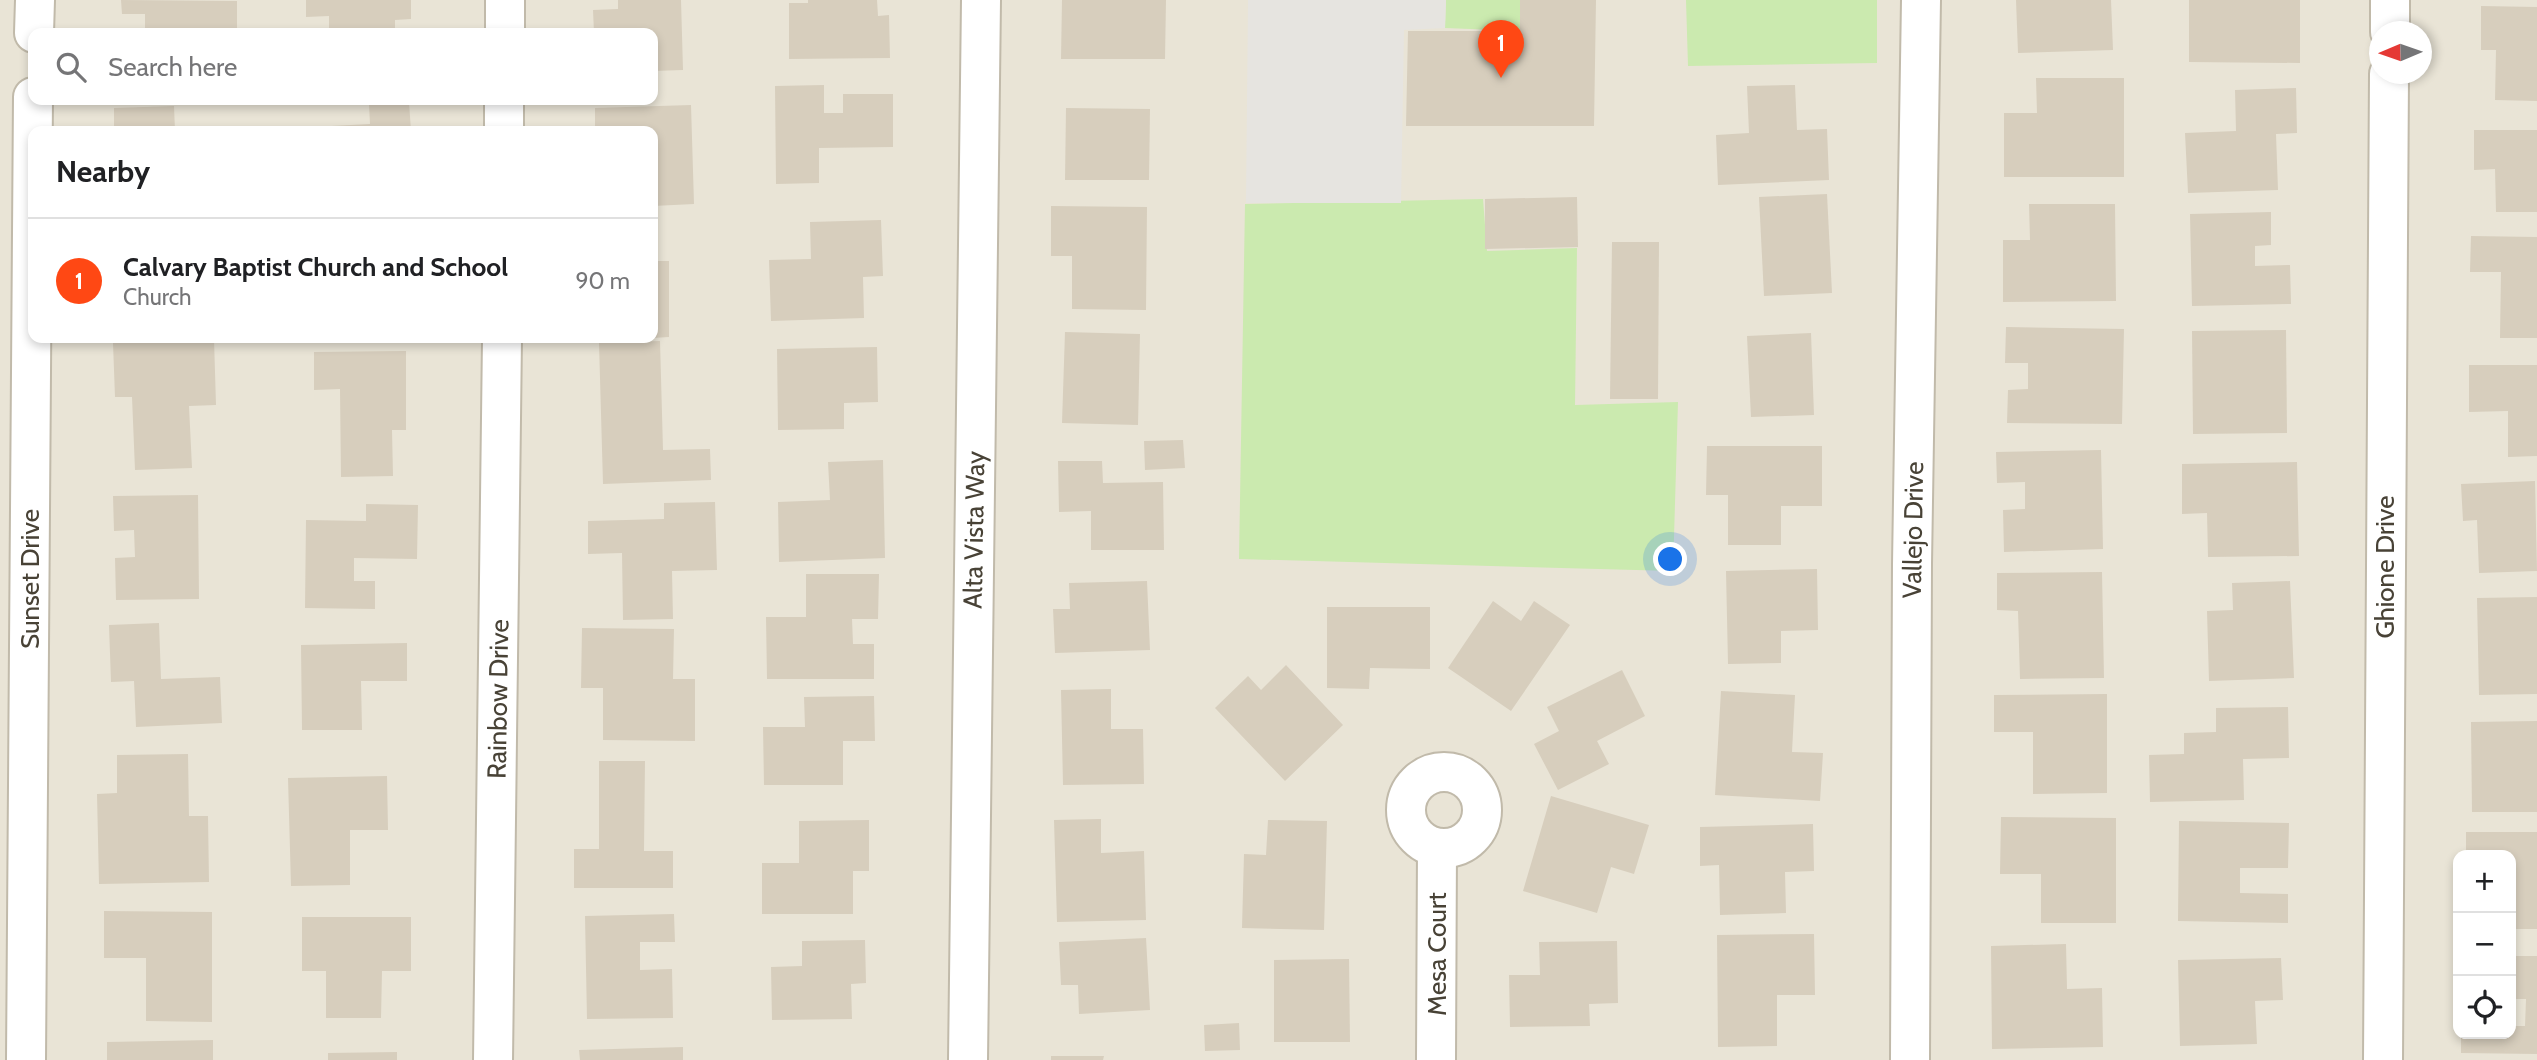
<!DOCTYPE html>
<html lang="en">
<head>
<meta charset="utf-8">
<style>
	:root { --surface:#fff; --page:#f2f2f2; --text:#202124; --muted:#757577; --line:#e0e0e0; --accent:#ff4814 }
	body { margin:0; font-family:Cabin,sans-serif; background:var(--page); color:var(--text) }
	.controls { position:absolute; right:21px; bottom:21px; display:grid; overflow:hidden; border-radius:14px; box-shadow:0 4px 10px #0003 }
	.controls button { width:63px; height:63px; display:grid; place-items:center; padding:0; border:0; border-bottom:2px solid var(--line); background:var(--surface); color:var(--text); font:35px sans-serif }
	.compass { position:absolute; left:2369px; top:21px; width:63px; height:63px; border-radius:50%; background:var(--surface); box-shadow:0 4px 10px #0003; rotate:268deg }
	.you { position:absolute; left:1671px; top:560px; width:24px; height:24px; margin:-18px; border:5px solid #fff; border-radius:50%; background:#1a73e8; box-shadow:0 0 0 10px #1a73e833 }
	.badge { display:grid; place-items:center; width:46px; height:46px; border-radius:50%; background:var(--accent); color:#fff; font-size:23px; font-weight:700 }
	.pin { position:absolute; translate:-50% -58px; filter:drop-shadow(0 2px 4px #0008) }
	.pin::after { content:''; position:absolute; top:37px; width:24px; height:21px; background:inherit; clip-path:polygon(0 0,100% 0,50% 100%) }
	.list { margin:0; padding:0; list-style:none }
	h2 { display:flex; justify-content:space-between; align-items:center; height:91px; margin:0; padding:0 28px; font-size:30px }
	h2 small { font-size:23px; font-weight:400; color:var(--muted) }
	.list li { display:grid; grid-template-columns:46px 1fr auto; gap:21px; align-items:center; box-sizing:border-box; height:126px; padding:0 28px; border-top:2px solid var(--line) }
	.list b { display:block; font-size:26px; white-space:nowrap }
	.list p { margin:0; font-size:23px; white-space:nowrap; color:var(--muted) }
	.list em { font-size:23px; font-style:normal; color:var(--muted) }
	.icon { flex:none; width:38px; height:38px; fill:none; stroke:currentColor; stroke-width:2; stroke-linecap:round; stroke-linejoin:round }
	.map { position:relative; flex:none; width:2537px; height:1060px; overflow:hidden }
	.search { position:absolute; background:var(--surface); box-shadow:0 4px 10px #0003; left:28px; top:28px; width:630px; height:77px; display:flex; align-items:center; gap:18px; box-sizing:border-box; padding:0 24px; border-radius:14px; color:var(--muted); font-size:26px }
	.panel { position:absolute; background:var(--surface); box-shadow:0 4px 10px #0003; left:28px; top:126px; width:630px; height:217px; border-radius:14px }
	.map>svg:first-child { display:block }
</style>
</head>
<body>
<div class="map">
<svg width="2537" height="1060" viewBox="0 0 2537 1060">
	<rect width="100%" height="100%" fill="#f5f2e8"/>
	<path fill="#e9e4d6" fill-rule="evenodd" d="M0 0H2537V1060H0ZM2380 32H2422V74H2380ZM33 33H653V100H33ZM33 131H653V338H33ZM2458 855H2511V1034H2458Z"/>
	<g fill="#cbeaaf">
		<path d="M1446 0H1520V31L1445 28Z"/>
		<path d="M1686 0H1877V63L1688 66Z"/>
		<path d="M1483 199 1487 251 1577 248 1575 405 1678 402 1673 571 1239 559 1245 204Z"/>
	</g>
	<path fill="#e6e4e0" d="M1248 0H1446L1445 28 1404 30 1401 203H1246Z"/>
	<g fill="#d7cebd">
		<path d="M121 0 237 1V33H145V14H122Z"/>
		<path d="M306 0H411V19L395 20V33H329V16L306 17Z"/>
		<path d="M618 0H681L683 70 653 71V33H594L593 10 618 9Z"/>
		<path d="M808 0H877L878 16 889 15 890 58 789 59V3H808Z"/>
		<path d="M1062 0H1166L1165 59H1061Z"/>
		<path d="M1520 0H1596L1594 126H1406L1408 31H1520Z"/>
		<path d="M2016 0H2111L2113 50 2018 53Z"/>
		<path d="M2189 0H2300V63L2189 62Z"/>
		<path d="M2481 6 2537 7V101L2495 100 2496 50H2481Z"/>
		<path d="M2036 78H2124V177H2004V113H2037Z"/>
		<path d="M824 85V113H843V94H893V147L819 148V183L776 184 775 86Z"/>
		<path d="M1795 85 1797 130 1827 129 1829 180 1718 185 1716 135 1749 133 1747 86Z"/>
		<path d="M2296 88 2297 133 2276 134 2278 190 2188 193 2185 133 2236 131 2235 90Z"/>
		<path d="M409 102 411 131H293V128L370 124 369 104Z"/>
		<path d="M691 105 694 204 653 206V131H595V108Z"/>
		<path d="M174 106 175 131H114V108Z"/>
		<path d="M1066 108 1150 109 1149 180H1065Z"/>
		<path d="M2474 130H2537V212H2496L2495 169 2474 170Z"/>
		<path d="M1827 194 1832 293 1764 296 1759 197Z"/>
		<path d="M1577 197 1578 247 1485 249V199Z"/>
		<path d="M2029 204H2115L2116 301 2003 302V240H2030Z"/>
		<path d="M1051 206 1147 207 1146 310 1072 309V256H1051Z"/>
		<path d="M2271 212V245L2255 246V266L2290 265 2291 304 2192 306 2190 214Z"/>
		<path d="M881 220 883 276 863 277 864 318 771 321 769 260 811 259 810 222Z"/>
		<path d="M2471 236 2537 237V338H2500L2501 272H2470Z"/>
		<path d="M1612 242H1659L1658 399H1610Z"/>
		<path d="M653 261H669V337L653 338Z"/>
		<path d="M2006 327 2124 329 2122 424 2007 423 2008 390 2028 389V363H2005Z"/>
		<path d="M2286 330 2287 433 2193 434 2192 331Z"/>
		<path d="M1065 332 1140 334 1138 425 1062 423Z"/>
		<path d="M1811 333 1814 415 1751 417 1747 336Z"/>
		<path d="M214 339 216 405 189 406 192 468 135 470 132 397H115L113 343Z"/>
		<path d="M660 341 663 450 710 449 711 480 603 484 599 343Z"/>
		<path d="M877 347 878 402 844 403V429L778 430 777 349Z"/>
		<path d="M406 351V430H392L393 476 341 477 340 389 314 390V352Z"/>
		<path d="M2469 365H2537V456L2508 457V411L2469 412Z"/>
		<path d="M1183 440 1185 468 1145 470 1144 441Z"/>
		<path d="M1707 446H1822V506H1781V545H1728V495H1706Z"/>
		<path d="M2101 450 2103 549 2004 552 2003 510 2025 509V482L1997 483 1996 452Z"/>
		<path d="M883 460 885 558 779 562 778 502 830 500 828 462Z"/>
		<path d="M1058 461H1102L1103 483 1163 482 1164 550H1091V511L1059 512Z"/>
		<path d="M2297 462 2299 556 2208 557 2207 513 2182 514V464Z"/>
		<path d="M2535 481 2537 571 2479 573 2477 520 2463 521 2461 484Z"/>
		<path d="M198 495 199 599 116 600 115 558 135 557 134 530 114 531 113 496Z"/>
		<path d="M715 502 717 570 672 571 673 619 623 620 622 553 588 554V521L664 519V503Z"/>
		<path d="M366 504 418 505 417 559 354 558V581H375V609L305 608 306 520 366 521Z"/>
		<path d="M1817 569 1818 630 1781 631V663L1728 664 1726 571Z"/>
		<path d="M2102 572 2104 678 2020 679 2018 611 1997 610V573Z"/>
		<path d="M806 574H879L878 619H852L853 644H874V679H767L766 617H806Z"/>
		<path d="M1147 581 1150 650 1055 653 1053 609H1070L1069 583Z"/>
		<path d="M2290 581 2294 678 2209 681 2207 611 2233 610 2232 583Z"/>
		<path d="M2537 597V694L2479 695 2477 598Z"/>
		<path d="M1493 601 1521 621 1534 601 1570 625 1511 711 1448 668Z"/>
		<path d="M1327 607H1430V669L1370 668 1369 689 1327 688Z"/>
		<path d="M159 623 161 679 220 677 222 723 136 727 134 681 111 682 109 625Z"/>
		<path d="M582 628 674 629 673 679H695V741L603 740V688H581Z"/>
		<path d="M407 643V681H361L362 730H302L301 645Z"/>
		<path d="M1286 665 1343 725 1285 781 1215 708 1248 676 1261 690Z"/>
		<path d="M1622 670 1645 716 1597 741 1609 764 1558 790 1534 744 1559 731 1547 707Z"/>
		<path d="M1111 689V729H1143L1144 784 1063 785 1061 690Z"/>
		<path d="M1721 691 1795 695 1792 752 1823 753 1820 801 1715 795Z"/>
		<path d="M2107 694V793L2033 794V732H1994V695Z"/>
		<path d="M874 696 875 741H843V785H764L763 727H805L804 697Z"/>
		<path d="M2288 707 2289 758 2243 759 2244 800 2150 802 2149 755 2184 754V733L2216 732V708Z"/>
		<path d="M2537 721V812H2472L2471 722Z"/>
		<path d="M188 754 189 816H208L209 882 99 884 97 794 117 793V755Z"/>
		<path d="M599 761H645L644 851H673V888H574V849H599Z"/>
		<path d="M387 776 388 830H350V885L291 886 288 778Z"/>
		<path d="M1551 796 1649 825 1634 874 1611 867 1597 913 1523 891Z"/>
		<path d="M2001 817 2116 818V923H2041V874H2000Z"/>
		<path d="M1101 819V853L1144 851 1146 920 1057 922 1054 820Z"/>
		<path d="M869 820V871H853V914H762V863H799V821Z"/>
		<path d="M1268 820 1327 821 1324 930 1242 928 1244 854 1266 855Z"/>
		<path d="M2179 821 2289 823 2288 868H2240V893L2288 894V923L2178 921Z"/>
		<path d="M1813 824 1814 871 1785 872 1786 913 1720 915 1719 865 1700 866V827Z"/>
		<path d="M2466 832H2537V929H2511V855H2466Z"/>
		<path d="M104 911 212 912V1022L146 1021V958H104Z"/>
		<path d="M674 914 675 942H640V970L672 969 673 1018 587 1019 585 916Z"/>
		<path d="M302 917H411V971H382L381 1018H326V971H302Z"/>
		<path d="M1814 934 1815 995H1777V1046L1718 1047 1717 935Z"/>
		<path d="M1146 938 1150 1010 1079 1014 1078 985H1061L1059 942Z"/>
		<path d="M865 940 866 983 851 984 852 1019 772 1020 771 967 802 966V941Z"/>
		<path d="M1617 941 1618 1003 1589 1004 1590 1026 1510 1027 1509 975H1540L1539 942Z"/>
		<path d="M2066 944 2067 989 2102 988 2103 1047 1992 1049 1991 946Z"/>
		<path d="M2511 956H2537V1054L2461 1053V1034H2511V1026H2525L2526 999H2511Z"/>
		<path d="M2281 958 2283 1000 2255 1001 2257 1044 2180 1046 2178 960Z"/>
		<path d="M1349 959 1350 1042H1274V960Z"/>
		<path d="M1239 1023 1240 1050 1205 1051 1204 1025Z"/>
		<path d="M213 1040V1060H107V1042Z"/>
		<path d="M683 1047V1060H580L579 1050Z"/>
		<path d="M397 1052V1060H328V1053Z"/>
		<path d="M1051 1056H1104L1103 1060H1051Z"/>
	</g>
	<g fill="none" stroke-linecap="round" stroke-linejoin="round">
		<defs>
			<g id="minor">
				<path d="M2390 32V0"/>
				<path d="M34 33 35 0"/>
				<path d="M505 33V0"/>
				<path d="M504 131V100"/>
				<circle cx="1444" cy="810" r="38"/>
				<path d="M26 1060 33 97"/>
				<path d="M493 1060 502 338"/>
				<path d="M968 1060 981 0"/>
				<path d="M1436 1060 1437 848"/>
				<path d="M1910 1060 1912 564 1921 0"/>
				<path d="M2383 1060 2389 74"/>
			</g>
		</defs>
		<use href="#minor" stroke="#c1baaa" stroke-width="42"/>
		<use href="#minor" stroke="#fff" stroke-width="38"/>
	</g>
	<g text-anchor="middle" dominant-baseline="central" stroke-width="5" stroke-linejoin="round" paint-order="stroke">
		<g font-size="26" fill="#484236" stroke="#fff">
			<text transform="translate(974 530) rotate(-89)">Alta Vista Way</text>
			<text transform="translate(1913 530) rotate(-89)">Vallejo Drive</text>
			<text transform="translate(2385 567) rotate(-90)">Ghione Drive</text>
			<text transform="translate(30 579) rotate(-90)">Sunset Drive</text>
			<text transform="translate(498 699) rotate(-89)">Rainbow Drive</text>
			<text transform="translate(1437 954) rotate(-90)">Mesa Court</text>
		</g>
	</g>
</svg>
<div class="controls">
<button>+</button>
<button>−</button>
<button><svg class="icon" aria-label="locate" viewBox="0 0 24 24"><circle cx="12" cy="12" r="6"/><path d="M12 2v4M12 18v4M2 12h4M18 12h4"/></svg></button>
</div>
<svg class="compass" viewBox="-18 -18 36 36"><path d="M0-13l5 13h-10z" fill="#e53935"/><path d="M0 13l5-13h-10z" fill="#757577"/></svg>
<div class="you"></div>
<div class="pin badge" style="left:1501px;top:78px">1</div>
<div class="search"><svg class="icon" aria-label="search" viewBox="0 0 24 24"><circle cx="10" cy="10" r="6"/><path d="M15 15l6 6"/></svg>Search here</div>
<section class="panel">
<h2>Nearby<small></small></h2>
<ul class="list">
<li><span class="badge">1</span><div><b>Calvary Baptist Church and School</b><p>Church</p></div><em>90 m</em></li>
</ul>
</section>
</div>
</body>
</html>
